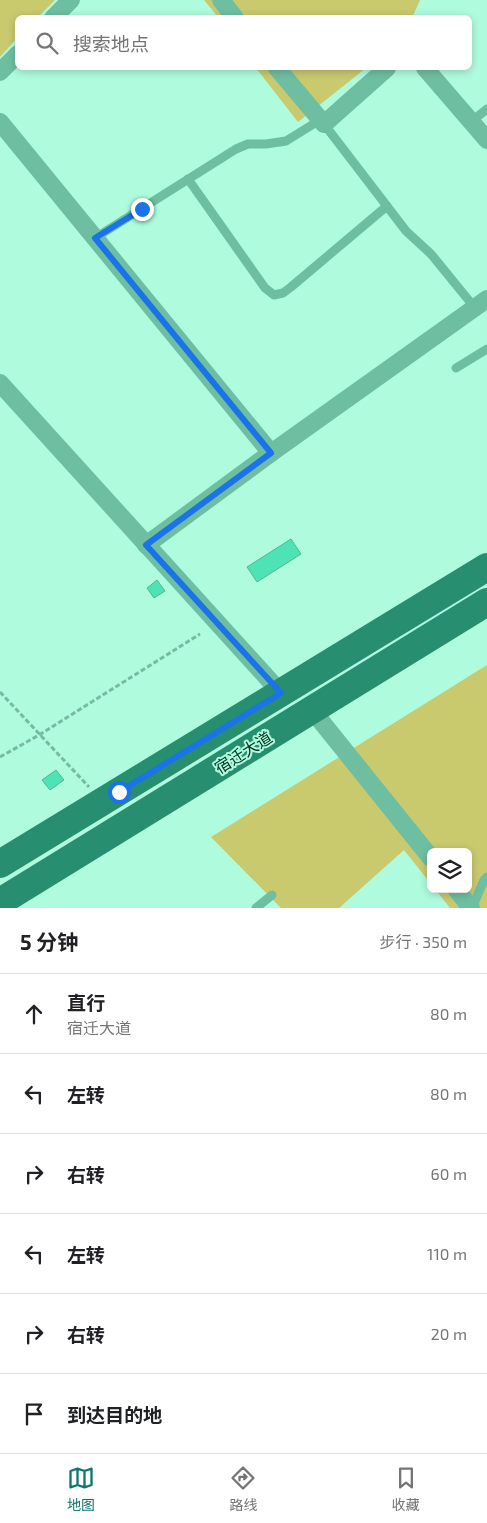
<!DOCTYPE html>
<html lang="zh">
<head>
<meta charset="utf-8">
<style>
	:root { --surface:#fff; --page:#f2f2f2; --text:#202124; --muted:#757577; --line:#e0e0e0; --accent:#0f766e }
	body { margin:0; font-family:"Exo 2","Noto Sans SC",sans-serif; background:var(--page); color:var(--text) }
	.controls { position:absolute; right:15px; bottom:15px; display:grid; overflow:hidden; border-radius:8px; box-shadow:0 2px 8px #0003 }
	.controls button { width:45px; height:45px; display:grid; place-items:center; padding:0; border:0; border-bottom:1px solid var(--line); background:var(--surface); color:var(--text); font:25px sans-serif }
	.stop { position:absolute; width:15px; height:15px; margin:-11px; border:4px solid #1a73e8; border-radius:50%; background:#fff }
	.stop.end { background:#1a73e8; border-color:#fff; box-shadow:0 1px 5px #0008 }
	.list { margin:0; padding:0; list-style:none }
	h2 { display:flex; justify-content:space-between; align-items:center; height:65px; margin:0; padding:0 20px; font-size:21px }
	h2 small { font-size:16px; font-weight:400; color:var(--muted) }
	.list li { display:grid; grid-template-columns:32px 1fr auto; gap:15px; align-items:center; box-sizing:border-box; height:80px; padding:0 20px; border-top:1px solid var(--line) }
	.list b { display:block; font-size:19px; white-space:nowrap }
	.list p { margin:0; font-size:16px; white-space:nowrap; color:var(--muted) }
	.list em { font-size:16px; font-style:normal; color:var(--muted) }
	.icon { flex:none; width:28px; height:28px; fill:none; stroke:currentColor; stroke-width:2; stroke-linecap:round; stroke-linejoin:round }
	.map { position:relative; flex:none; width:487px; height:908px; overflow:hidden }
	.search { position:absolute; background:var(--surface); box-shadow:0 2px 8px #0003; left:15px; right:15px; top:15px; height:55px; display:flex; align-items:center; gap:12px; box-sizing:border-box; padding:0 18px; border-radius:8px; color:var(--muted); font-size:19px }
	.sheet { height:545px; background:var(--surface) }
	nav { display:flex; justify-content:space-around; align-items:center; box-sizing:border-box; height:70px; border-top:1px solid var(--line); background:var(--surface); font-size:14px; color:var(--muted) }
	nav a { display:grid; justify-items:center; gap:2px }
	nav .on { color:var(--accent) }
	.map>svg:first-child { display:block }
</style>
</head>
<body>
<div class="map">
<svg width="487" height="908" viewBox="0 0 487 908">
	<rect width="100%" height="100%" fill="#affbde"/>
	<g fill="#c9c96e">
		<path d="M0 0H55L38 17 18 18 17 38 0 57Z"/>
		<path d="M204 0H420L412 18 218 17Z"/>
		<path d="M256 68H366L298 122Z"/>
		<path d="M487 665V908H450L435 889H468V852H431V884L404 850 339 908H281L211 837Z"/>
	</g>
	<g fill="#4de3b5" stroke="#54b796">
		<path d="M291 539 301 554 257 582 247 567Z"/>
		<path d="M157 580 165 591 154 598 147 588Z"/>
		<path d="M56 770 64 780 50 790 42 780Z"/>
	</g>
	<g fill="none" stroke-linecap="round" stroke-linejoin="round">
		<g stroke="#78baa2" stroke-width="3" stroke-dasharray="5 2.5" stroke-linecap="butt">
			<path d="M0 692 89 787"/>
			<path d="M0 757 39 735 200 634"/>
		</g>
		<g stroke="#6ebfa2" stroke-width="9">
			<path d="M472 121 487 109"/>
			<path d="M324 124 406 231 431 254 475 308"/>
			<path d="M188 179 265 288 274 295 283 293 291 287 387 206"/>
			<path d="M95 238 236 149 248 144H266L286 141 320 120"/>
			<path d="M456 368 487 349"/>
			<path d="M256 908 272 895"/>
			<path d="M472 908 484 880 487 877"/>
		</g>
		<g stroke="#6ebfa2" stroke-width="18">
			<path d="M221 0 235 18"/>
			<path d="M53 18 71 0"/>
			<path d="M277 68 324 124 387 68"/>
			<path d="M425 68 487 140"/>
			<path d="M0 72 18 54"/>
			<path d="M0 122 271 453 146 545"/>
			<path d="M0 383 281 693"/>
			<path d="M271 453 487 299"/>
			<path d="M312 710 431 858"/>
			<path d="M456 889 471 908"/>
		</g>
		<g stroke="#288e70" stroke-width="28">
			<path d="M0 864 487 567"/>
			<path d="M0 902 487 602"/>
		</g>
	</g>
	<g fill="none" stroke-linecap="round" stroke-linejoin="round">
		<path stroke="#1a73e8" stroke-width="6" d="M119 792 281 693 146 545 271 453 95 238 142 209"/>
	</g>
	<g text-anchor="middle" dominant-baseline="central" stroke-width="4" stroke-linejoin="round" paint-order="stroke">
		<g font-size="16" fill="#022f22" stroke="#affbde">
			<text transform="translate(243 752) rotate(-32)">宿迁大道</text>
		</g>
	</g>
</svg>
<div class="controls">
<button><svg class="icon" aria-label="layers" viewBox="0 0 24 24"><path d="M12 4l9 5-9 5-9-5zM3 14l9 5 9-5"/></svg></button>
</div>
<div class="stop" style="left:119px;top:792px"></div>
<div class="stop end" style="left:142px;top:209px"></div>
<div class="search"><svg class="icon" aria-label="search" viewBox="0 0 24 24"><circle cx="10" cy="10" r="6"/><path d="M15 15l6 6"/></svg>搜索地点</div>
</div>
<section class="sheet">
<h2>5 分钟<small>步行 · 350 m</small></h2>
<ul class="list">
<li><svg class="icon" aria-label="ahead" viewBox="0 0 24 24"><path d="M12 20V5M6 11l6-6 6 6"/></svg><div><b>直行</b><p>宿迁大道</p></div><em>80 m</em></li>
<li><svg class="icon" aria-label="left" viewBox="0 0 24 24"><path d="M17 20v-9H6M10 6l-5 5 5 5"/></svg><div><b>左转</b></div><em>80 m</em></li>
<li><svg class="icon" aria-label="right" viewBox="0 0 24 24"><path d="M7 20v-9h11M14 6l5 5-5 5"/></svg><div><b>右转</b></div><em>60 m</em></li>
<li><svg class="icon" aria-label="left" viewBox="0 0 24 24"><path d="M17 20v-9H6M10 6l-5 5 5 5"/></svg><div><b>左转</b></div><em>110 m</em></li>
<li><svg class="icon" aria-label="right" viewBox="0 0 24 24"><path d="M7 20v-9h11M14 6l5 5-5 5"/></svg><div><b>右转</b></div><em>20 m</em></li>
<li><svg class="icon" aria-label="arrive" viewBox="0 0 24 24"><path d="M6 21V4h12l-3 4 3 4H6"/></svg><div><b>到达目的地</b></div></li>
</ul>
</section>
<nav>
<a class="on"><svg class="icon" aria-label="map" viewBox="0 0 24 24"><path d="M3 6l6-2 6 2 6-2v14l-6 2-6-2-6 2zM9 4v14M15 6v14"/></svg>地图</a>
<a><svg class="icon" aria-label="directions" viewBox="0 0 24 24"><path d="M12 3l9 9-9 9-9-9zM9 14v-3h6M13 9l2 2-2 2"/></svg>路线</a>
<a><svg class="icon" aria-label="saved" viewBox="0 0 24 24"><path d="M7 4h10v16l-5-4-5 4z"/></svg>收藏</a>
</nav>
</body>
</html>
